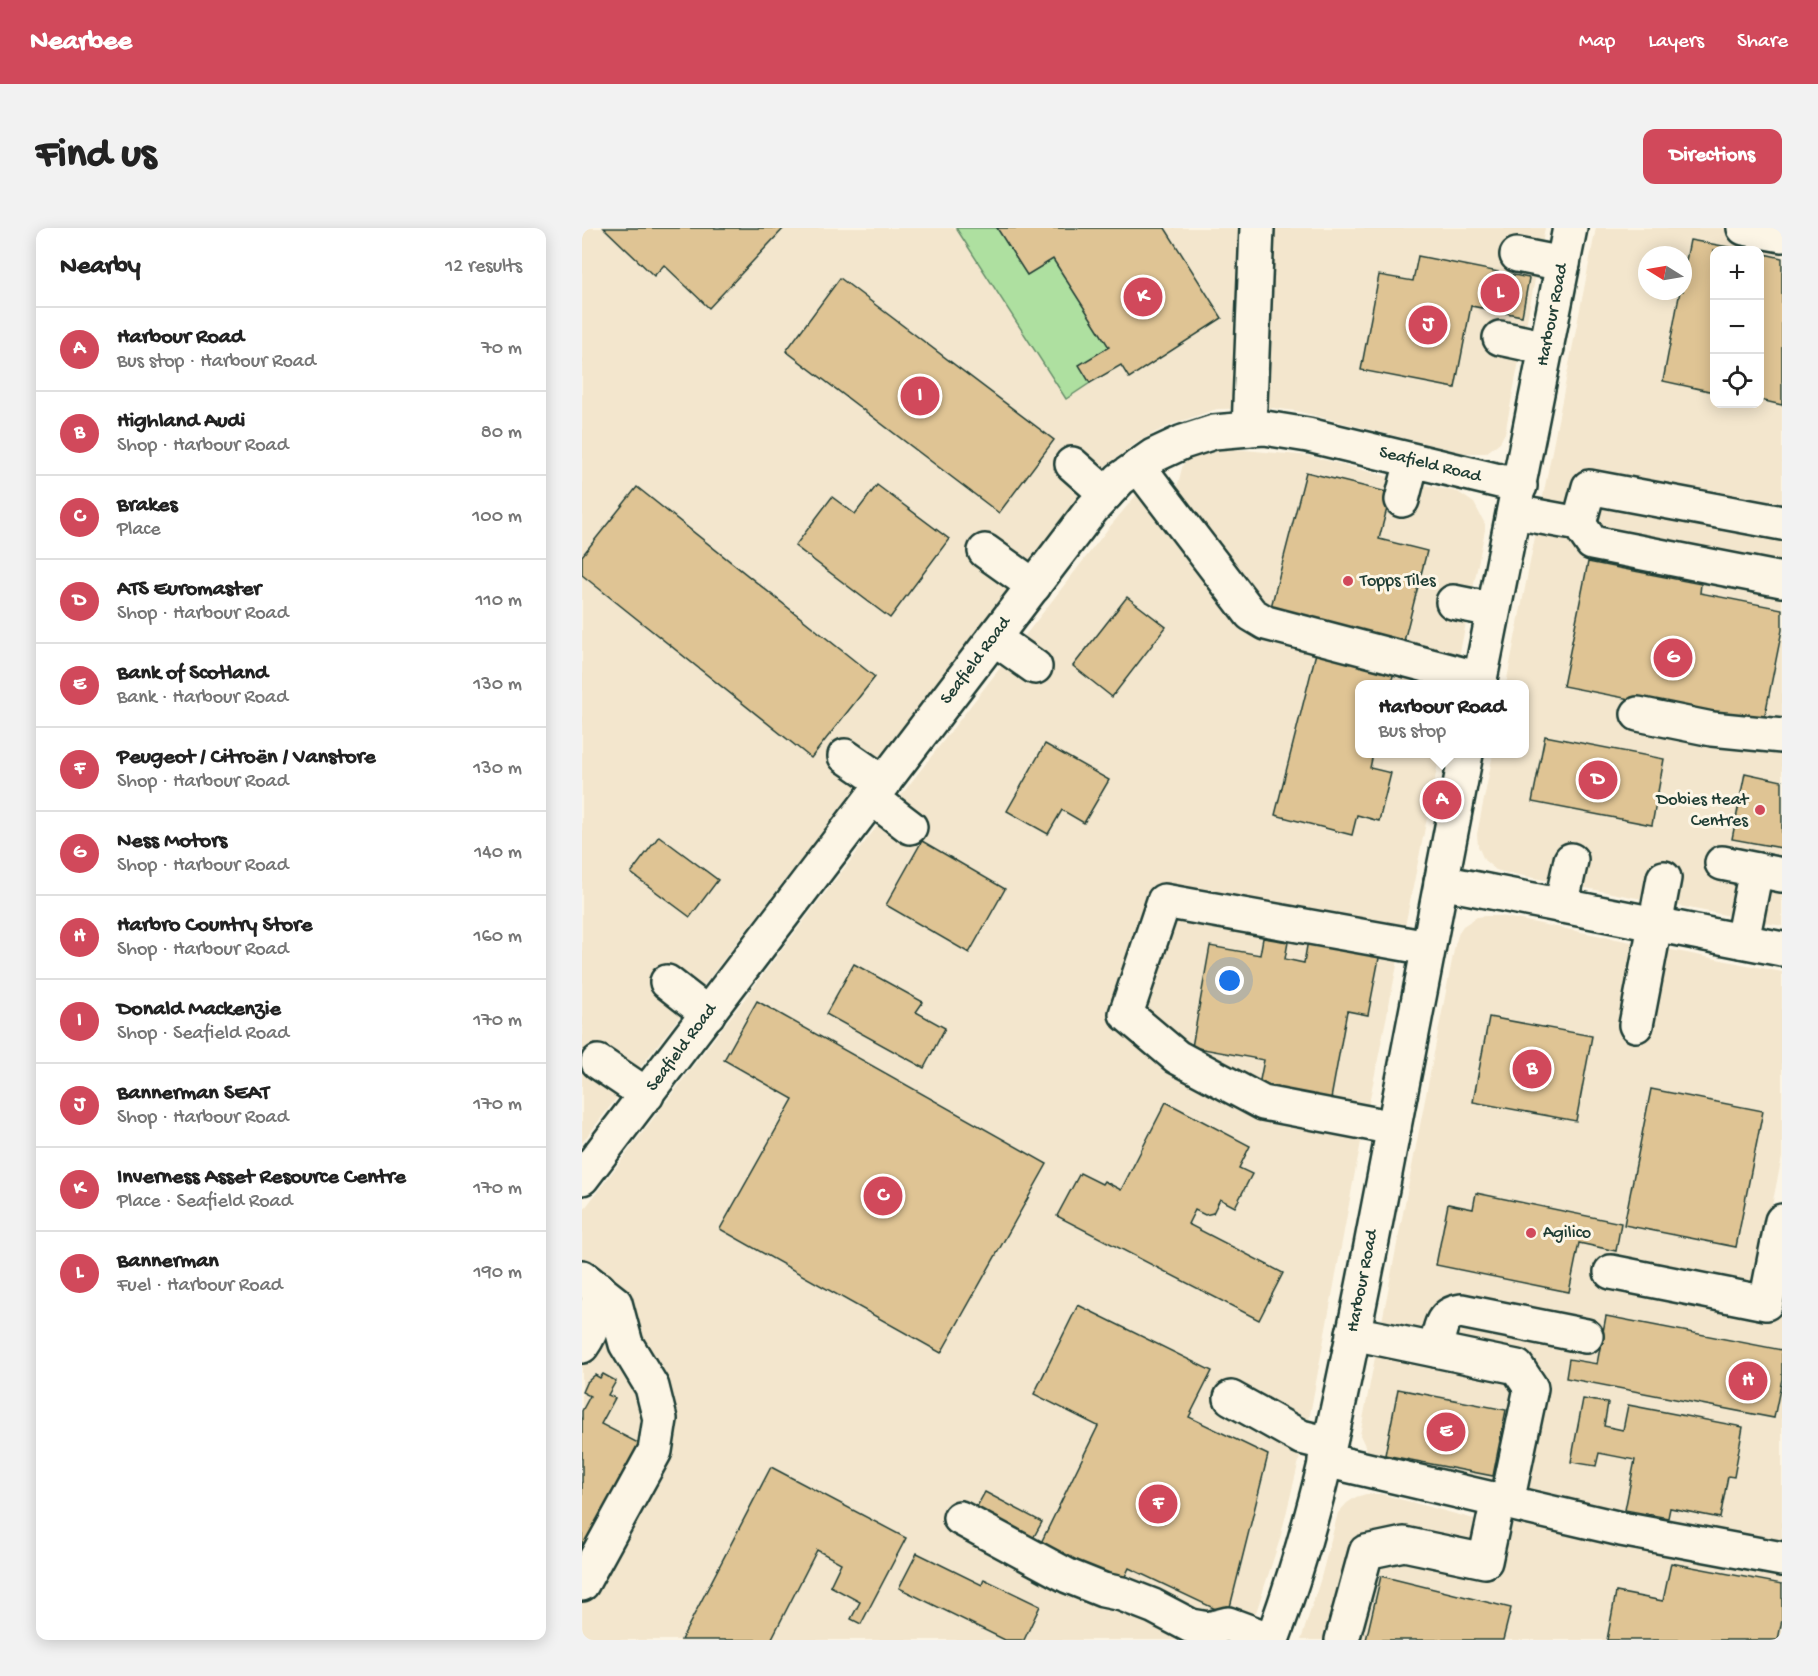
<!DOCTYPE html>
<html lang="en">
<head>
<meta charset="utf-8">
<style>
	:root { --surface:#fff; --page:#f2f2f2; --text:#222; --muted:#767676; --line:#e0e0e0; --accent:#d1495b }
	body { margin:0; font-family:"Gochi Hand",sans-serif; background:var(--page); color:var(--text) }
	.controls { position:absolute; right:18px; top:18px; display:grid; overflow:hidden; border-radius:12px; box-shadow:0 3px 15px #0003 }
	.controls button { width:54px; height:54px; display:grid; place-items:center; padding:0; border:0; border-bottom:2px solid var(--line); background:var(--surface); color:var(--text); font:30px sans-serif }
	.compass { position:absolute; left:1056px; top:18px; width:54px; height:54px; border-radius:50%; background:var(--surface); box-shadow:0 3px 15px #0003; rotate:281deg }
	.you { position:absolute; left:648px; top:753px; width:21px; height:21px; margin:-15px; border:4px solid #fff; border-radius:50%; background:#1a73e8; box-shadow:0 0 0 9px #1a73e833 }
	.badge { display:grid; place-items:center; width:39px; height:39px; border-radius:50%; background:var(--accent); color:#fff; font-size:20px; font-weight:700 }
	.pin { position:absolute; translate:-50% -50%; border:3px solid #fff; box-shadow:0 2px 6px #0006 }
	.popup { position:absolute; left:773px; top:452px; width:174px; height:78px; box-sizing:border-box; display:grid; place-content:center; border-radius:12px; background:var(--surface); filter:drop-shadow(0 2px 4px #0005); font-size:20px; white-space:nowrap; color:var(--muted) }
	.popup b { font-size:22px; color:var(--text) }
	.popup::after { content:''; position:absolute; left:50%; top:100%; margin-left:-12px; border:12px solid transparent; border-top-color:var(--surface) }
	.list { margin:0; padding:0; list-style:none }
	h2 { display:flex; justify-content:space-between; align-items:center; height:78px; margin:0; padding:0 24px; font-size:26px }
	h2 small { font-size:20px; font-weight:400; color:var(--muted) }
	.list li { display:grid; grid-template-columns:39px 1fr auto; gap:18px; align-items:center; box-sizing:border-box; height:84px; padding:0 24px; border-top:2px solid var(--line) }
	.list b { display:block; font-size:22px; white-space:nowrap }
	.list p { margin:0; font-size:20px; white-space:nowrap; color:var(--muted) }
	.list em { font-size:20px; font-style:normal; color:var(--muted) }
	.icon { flex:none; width:33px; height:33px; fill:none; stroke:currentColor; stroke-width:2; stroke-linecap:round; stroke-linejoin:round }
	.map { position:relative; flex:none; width:1200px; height:1412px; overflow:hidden; border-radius:12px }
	header { display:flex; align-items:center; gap:36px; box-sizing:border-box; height:84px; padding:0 30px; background:var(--accent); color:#fff }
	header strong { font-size:28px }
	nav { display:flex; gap:33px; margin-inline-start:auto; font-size:21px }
	.intro { display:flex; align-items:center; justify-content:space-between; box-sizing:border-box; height:144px; padding:0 36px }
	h1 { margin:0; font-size:42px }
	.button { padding:15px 27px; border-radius:12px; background:var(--accent); color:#fff; font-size:21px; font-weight:700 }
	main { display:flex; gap:36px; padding:0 36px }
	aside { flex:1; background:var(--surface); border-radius:12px; box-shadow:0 3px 15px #0003 }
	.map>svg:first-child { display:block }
</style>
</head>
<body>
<header>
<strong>Nearbee</strong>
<nav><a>Map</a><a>Layers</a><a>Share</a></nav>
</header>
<div class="intro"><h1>Find us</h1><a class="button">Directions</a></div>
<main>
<aside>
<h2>Nearby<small>12 results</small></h2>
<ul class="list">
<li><span class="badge">A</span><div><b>Harbour Road</b><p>Bus stop · Harbour Road</p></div><em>70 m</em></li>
<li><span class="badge">B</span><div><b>Highland Audi</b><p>Shop · Harbour Road</p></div><em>80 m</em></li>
<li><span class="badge">C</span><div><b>Brakes</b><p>Place</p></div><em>100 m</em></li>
<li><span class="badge">D</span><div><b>ATS Euromaster</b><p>Shop · Harbour Road</p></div><em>110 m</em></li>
<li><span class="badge">E</span><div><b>Bank of Scotland</b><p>Bank · Harbour Road</p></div><em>130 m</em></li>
<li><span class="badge">F</span><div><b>Peugeot / Citroën / Vanstore</b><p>Shop · Harbour Road</p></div><em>130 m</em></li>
<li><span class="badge">G</span><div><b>Ness Motors</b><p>Shop · Harbour Road</p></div><em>140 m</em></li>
<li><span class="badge">H</span><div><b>Harbro Country Store</b><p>Shop · Harbour Road</p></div><em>160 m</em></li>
<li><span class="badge">I</span><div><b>Donald Mackenzie</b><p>Shop · Seafield Road</p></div><em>170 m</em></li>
<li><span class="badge">J</span><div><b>Bannerman SEAT</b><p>Shop · Harbour Road</p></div><em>170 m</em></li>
<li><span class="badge">K</span><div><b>Inverness Asset Resource Centre</b><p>Place · Seafield Road</p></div><em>170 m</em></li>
<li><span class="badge">L</span><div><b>Bannerman</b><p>Fuel · Harbour Road</p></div><em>190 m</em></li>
</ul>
</aside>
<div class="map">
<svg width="1200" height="1412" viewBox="0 0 1200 1412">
	<rect width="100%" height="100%" fill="#fcf5e5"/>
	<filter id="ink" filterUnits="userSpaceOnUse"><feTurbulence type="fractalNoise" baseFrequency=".0167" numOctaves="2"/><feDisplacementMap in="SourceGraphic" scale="12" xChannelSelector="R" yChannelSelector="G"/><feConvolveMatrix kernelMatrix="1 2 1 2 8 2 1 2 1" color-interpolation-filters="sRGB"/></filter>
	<g filter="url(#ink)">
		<g fill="#f3e6cd" fill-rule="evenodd">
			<path d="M0 0H963L923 205 918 214 904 225H881L714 183 690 180 635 181 591 196 572 205 553 216 521 240 0 915Z"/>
			<path d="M1014 0H1200V698L921 644 914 642 902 632 896 618 895 606 911 526H942V456H924ZM1132 22H1178V176H1132ZM1065 27H1101V63H1065Z"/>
			<path d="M652 221 728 228 815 251 876 264 892 275 903 296V302L876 434 686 386 594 264 601 236 613 223Z"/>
			<path d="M556 265 562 266 663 392 872 456H778V526H858L773 944 727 1192 698 1311 665 1412H0V984L244 664 525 302Z"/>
			<path d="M903 688H919L1200 744V929L1180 1026 1200 1030V1412H719L738 1353 756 1285 765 1275 774 1269 784 1266H799L896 1292 941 1297 948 1266 793 1228 785 1222 778 1207 873 717 877 704 881 698 895 689Z"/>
		</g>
		<path fill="#aee0a0" stroke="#668e6a" stroke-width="1.5" d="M374 0H415L445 47 471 31 527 119 498 137 508 155 484 171Z"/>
		<g fill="#dfc494" stroke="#1f3d34" stroke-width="1.5">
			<path d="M22 0H202L127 80 82 37 72 48Z"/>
			<path d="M415 0H583L640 90 547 150 539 137 508 155 497 137 527 119 471 31 445 47Z"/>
			<path d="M1108 12 1163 22H1132V164L1081 153 1098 63H1101V48Z"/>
			<path d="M1178 25 1200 30V177L1178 172Z"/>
			<path d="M836 28 947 50 940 88 889 78 873 160 779 142 797 47 831 53Z"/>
			<path d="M258 50 472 212 417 285 204 123Z"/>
			<path d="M724 244 809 265 797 311 845 323 821 417 688 383Z"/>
			<path d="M295 257 367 311 308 390 213 318 250 269 273 286Z"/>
			<path d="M55 259 293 449 229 530 0 347V328Z"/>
			<path d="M1006 334 1119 356 1118 365 1200 381V402L1181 497 981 458Z"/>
			<path d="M545 369 584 399 530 469 491 438Z"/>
			<path d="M736 417 814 437 809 455 814 456H778V526H791L788 540 809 545 797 593 775 587 770 607 693 587Z"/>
			<path d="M963 508 1082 531 1070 597 950 574Z"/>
			<path d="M463 516 527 552 502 595 480 582 466 606 425 583Z"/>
			<path d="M1163 545 1200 553V620L1150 611Z"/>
			<path d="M77 608 136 652 108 689 49 645Z"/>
			<path d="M340 613 423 661 387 725 304 677Z"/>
			<path d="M681 710 706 714 703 731 722 735 726 712 798 725 786 787 765 783 748 876 676 862 682 832 610 819 628 718 678 727Z"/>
			<path d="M272 736 341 774 334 784 363 800 342 840 244 786Z"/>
			<path d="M175 773 465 936 359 1125 138 1001 211 871 142 832Z"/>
			<path d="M907 789 1010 808 994 893 891 874Z"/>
			<path d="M1069 861 1181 883 1154 1019 1042 997Z"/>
			<path d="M584 874 668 918 657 940 670 946 653 979 638 971 631 985 623 987 613 982 606 996 701 1045 677 1092 475 988 498 945 520 956 522 953 539 962Z"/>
			<path d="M894 965 1039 995 1034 1023 997 1015 987 1064 854 1037 866 976 891 981Z"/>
			<path d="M496 1077 630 1143 607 1189 686 1227 646 1387 547 1340 540 1355 454 1325 516 1198 452 1166Z"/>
			<path d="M1024 1088 1200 1122V1151L1192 1190 984 1150 987 1131 1015 1136Z"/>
			<path d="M21 1146 34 1153 26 1167 33 1170 19 1196 62 1218 0 1328V1183L8 1168 0 1164 4 1155 13 1147 18 1150Z"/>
			<path d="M816 1161 924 1182 911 1248 803 1227Z"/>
			<path d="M1001 1171 1026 1175 1022 1198 1041 1202 1046 1177 1161 1199 1152 1249 1146 1248 1138 1290 1088 1280 1086 1290 1043 1282 1053 1232 1017 1225 1014 1238 989 1234Z"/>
			<path d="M189 1239 324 1310 279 1396 269 1391 278 1374 248 1358 259 1335 235 1322 189 1412H99Z"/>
			<path d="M403 1264 460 1294 449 1314 392 1284Z"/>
			<path d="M335 1325 400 1357 402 1351 458 1378 442 1412H423L317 1360Z"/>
			<path d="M1089 1335 1200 1356V1392L1196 1412H1025L1034 1364 1081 1373Z"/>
			<path d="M799 1348 929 1380 921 1412H784Z"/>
		</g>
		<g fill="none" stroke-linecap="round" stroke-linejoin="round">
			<defs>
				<g id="minor">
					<path d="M1162 0 1200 7"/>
					<path d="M935 27 981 36"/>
					<path d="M918 110 965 120"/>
					<path d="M667 201 675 0"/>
					<path d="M490 236 524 266"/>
					<path d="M556 238 669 386 684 395 898 451"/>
					<path d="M820 272 830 233"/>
					<path d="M932 284 997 296 1010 315 1200 352"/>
					<path d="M997 296 1007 259 1200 295"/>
					<path d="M403 323 452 358"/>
					<path d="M871 374 911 382"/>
					<path d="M412 410 453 439"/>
					<path d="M897 456 988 0"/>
					<path d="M1056 486 1130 501 1200 508"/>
					<path d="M263 528 302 555"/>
					<path d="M290 570 328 599"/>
					<path d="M1140 635 1200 647"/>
					<path d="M859 654 1200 721"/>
					<path d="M979 678 989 632"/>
					<path d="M1160 713 1174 642"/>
					<path d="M85 754 126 786"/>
					<path d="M1054 797 1082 650"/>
					<path d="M16 834 65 867"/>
					<path d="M812 900 681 875 595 829 544 786 582 673 846 720"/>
					<path d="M0 950 510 281 538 251 571 228 601 214 632 204 667 201 683 200 726 207 938 258"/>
					<path d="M1029 1044 1184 1075 1200 993"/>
					<path d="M0 1049 33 1075 44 1116 70 1159 78 1191 73 1223 0 1356"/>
					<path d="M771 1105 935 1139 949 1160 925 1274"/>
					<path d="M0 1118C13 1100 15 1082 17 1061"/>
					<path d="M854 1122C858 1103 857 1086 879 1083L1004 1108"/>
					<path d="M649 1170 719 1209 747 1216"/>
					<path d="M743 1232 1039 1301 1200 1331"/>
					<path d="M378 1290 486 1348 521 1362 540 1366 571 1378 609 1398 626 1401 646 1396 689 1412"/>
					<path d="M690 1412C737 1287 762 1153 788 1023 821 857 852 691 884 526"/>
					<path d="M760 1412 784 1324 822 1316 903 1333 916 1272"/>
				</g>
			</defs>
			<use href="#minor" stroke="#1f3d34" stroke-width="38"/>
			<use href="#minor" stroke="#fcf5e5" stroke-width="33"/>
		</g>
	</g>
	<g fill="#d1495b" stroke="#fcf5e5" stroke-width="2">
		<circle cx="766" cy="353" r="6"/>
		<circle cx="1178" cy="582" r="6"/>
		<circle cx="949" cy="1005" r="6"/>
	</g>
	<g text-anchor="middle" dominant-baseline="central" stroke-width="6" stroke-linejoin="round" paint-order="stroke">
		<g font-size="18" fill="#1f3d34" stroke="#fcf5e5">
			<text transform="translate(971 87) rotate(-79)">Harbour Road</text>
			<text transform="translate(848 237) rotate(14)">Seafield Road</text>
			<text transform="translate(394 433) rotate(-53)">Seafield Road</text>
			<text transform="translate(100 820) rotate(-53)">Seafield Road</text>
			<text transform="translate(781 1053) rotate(-79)">Harbour Road</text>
		</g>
		<g font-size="18" fill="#1f3d34" stroke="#fcf5e5" text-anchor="start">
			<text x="778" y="353">Topps Tiles</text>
			<text x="1166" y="572" text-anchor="end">Dobies Heat<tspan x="1166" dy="21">Centres</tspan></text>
			<text x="961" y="1005">Agilico</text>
		</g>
	</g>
</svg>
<div class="controls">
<button>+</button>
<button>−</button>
<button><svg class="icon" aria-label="locate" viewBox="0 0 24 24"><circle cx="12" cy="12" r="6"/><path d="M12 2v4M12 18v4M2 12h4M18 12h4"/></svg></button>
</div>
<svg class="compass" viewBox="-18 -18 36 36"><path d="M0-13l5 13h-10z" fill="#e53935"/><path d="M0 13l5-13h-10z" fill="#767676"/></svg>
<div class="you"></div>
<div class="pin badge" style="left:860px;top:572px">A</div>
<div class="popup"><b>Harbour Road</b>Bus stop</div>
<div class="pin badge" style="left:950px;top:841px">B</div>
<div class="pin badge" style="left:301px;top:968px">C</div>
<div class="pin badge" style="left:1016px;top:552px">D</div>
<div class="pin badge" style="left:864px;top:1204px">E</div>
<div class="pin badge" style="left:576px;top:1276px">F</div>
<div class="pin badge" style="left:1091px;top:430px">G</div>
<div class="pin badge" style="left:1166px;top:1153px">H</div>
<div class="pin badge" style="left:338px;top:168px">I</div>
<div class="pin badge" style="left:846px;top:97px">J</div>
<div class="pin badge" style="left:561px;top:69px">K</div>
<div class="pin badge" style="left:918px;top:65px">L</div>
</div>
</main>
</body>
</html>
